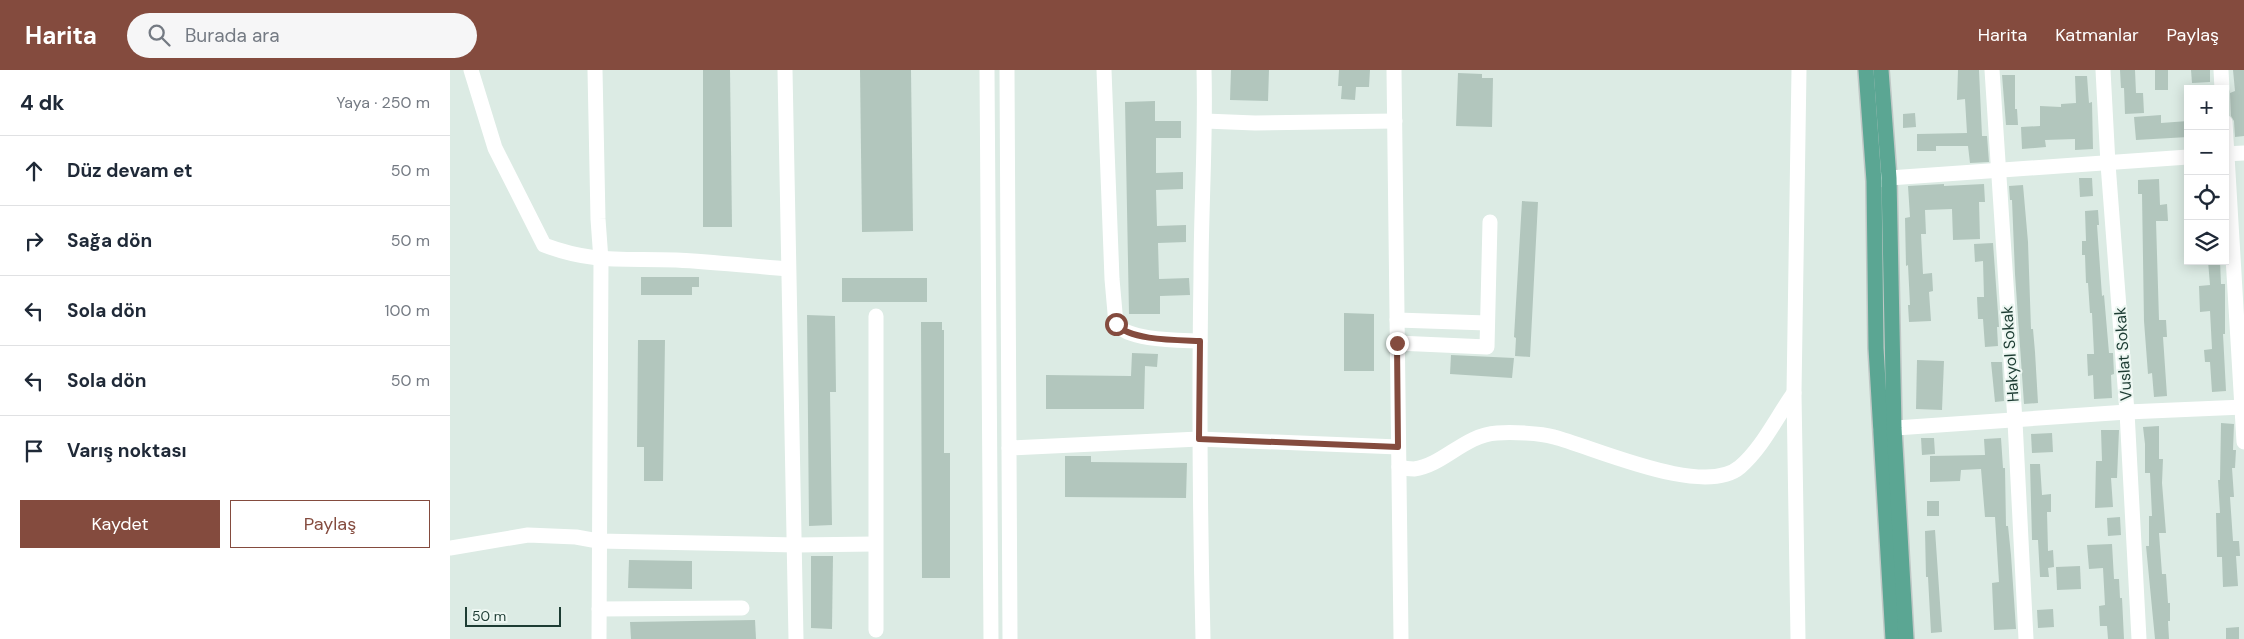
<!DOCTYPE html>
<html lang="tr">
<head>
<meta charset="utf-8">
<style>
	:root { --surface:#fff; --page:#f6f6f7; --text:#1f2937; --muted:#747a83; --line:#e0e1e3; --accent:#844b3e }
	body { margin:0; font-family:"DM Sans",sans-serif; background:var(--page); color:var(--text) }
	.controls { position:absolute; right:15px; top:15px; display:grid; overflow:hidden; border-radius:0px; box-shadow:0 2px 12px #0003 }
	.controls button { width:45px; height:45px; display:grid; place-items:center; padding:0; border:0; border-bottom:1px solid var(--line); background:var(--surface); color:var(--text); font:25px sans-serif }
	.scale { position:absolute; left:15px; bottom:12px; width:96px; box-sizing:border-box; padding-left:5px; border:2px solid #1d3c33; border-top:0; font-size:14px; line-height:18px; white-space:nowrap; color:#1d3c33; -webkit-text-stroke:4px #edf7f2; paint-order:stroke }
	.stop { position:absolute; width:15px; height:15px; margin:-11px; border:4px solid #844b3e; border-radius:50%; background:#fff }
	.stop.end { background:#844b3e; border-color:#fff; box-shadow:0 1px 5px #0008 }
	.list { margin:0; padding:0; list-style:none }
	h2 { display:flex; justify-content:space-between; align-items:center; height:65px; margin:0; padding:0 20px; font-size:21px }
	h2 small { font-size:16px; font-weight:400; color:var(--muted) }
	.list li { display:grid; grid-template-columns:32px 1fr auto; gap:15px; align-items:center; box-sizing:border-box; height:70px; padding:0 20px; border-top:1px solid var(--line) }
	.list b { display:block; font-size:19px; white-space:nowrap }
	.list em { font-size:16px; font-style:normal; color:var(--muted) }
	.actions { display:flex; gap:10px; padding:15px 20px }
	.actions a { flex:1; padding:11px 0; border:1px solid var(--accent); border-radius:0px; text-align:center; font-size:18px; color:var(--accent) }
	.actions .main { background:var(--accent); color:#fff }
	.icon { flex:none; width:28px; height:28px; fill:none; stroke:currentColor; stroke-width:2; stroke-linecap:round; stroke-linejoin:round }
	.map { position:relative; flex:none; width:1794px; height:569px; overflow:hidden }
	header { display:flex; align-items:center; gap:30px; box-sizing:border-box; height:70px; padding:0 25px; background:var(--accent); color:#fff }
	header strong { font-size:24px }
	nav { display:flex; gap:28px; margin-inline-start:auto; font-size:18px }
	.search { width:350px; height:45px; background:var(--page); display:flex; align-items:center; gap:12px; box-sizing:border-box; padding:0 18px; border-radius:28px; color:var(--muted); font-size:19px }
	main { display:flex }
	aside { flex:1; background:var(--surface) }
	.map>svg:first-child { display:block }
</style>
</head>
<body>
<header>
<strong>Harita</strong>
<div class="search"><svg class="icon" aria-label="search" viewBox="0 0 24 24"><circle cx="10" cy="10" r="6"/><path d="M15 15l6 6"/></svg>Burada ara</div>
<nav><a>Harita</a><a>Katmanlar</a><a>Paylaş</a></nav>
</header>
<main>
<aside>
<h2>4 dk<small>Yaya · 250 m</small></h2>
<ul class="list">
<li><svg class="icon" aria-label="ahead" viewBox="0 0 24 24"><path d="M12 20V5M6 11l6-6 6 6"/></svg><div><b>Düz devam et</b></div><em>50 m</em></li>
<li><svg class="icon" aria-label="right" viewBox="0 0 24 24"><path d="M7 20v-9h11M14 6l5 5-5 5"/></svg><div><b>Sağa dön</b></div><em>50 m</em></li>
<li><svg class="icon" aria-label="left" viewBox="0 0 24 24"><path d="M17 20v-9H6M10 6l-5 5 5 5"/></svg><div><b>Sola dön</b></div><em>100 m</em></li>
<li><svg class="icon" aria-label="left" viewBox="0 0 24 24"><path d="M17 20v-9H6M10 6l-5 5 5 5"/></svg><div><b>Sola dön</b></div><em>50 m</em></li>
<li><svg class="icon" aria-label="arrive" viewBox="0 0 24 24"><path d="M6 21V4h12l-3 4 3 4H6"/></svg><div><b>Varış noktası</b></div></li>
</ul>
<div class="actions"><a class="main">Kaydet</a><a>Paylaş</a></div>
</aside>
<div class="map">
<svg width="1794" height="569" viewBox="0 0 1794 569">
	<rect width="100%" height="100%" fill="#dcebe4"/>
	<g fill="#b2c6bd">
		<path d="M253 0H280L282 157H253Z"/>
		<path d="M410 0H461L463 161 412 162Z"/>
		<path d="M781 0H819L818 31 780 30Z"/>
		<path d="M889 0H920L919 17H906L905 30 891 29 892 16H888Z"/>
		<path d="M1508 0H1529L1532 66H1537L1539 92 1520 93 1518 76H1486V81H1467V64L1517 63 1515 29 1507 30Z"/>
		<path d="M1670 0H1685L1686 23H1693L1694 43 1675 44 1674 18H1671Z"/>
		<rect x="1705" y="0" width="13" height="20"/>
		<path d="M1741 0H1760V12L1742 13Z"/>
		<path d="M1783 0H1794V66L1785 67 1784 51 1781 46 1780 23 1785 21Z"/>
		<path d="M1008 3 1032 4V8H1043L1042 57 1006 56Z"/>
		<path d="M1552 5H1565V39H1567L1568 55H1556Z"/>
		<path d="M1625 6H1637L1639 33 1642 32 1643 79 1625 80V69L1595 70 1596 77 1572 79 1571 57 1590 56V36L1611 37V34L1626 33Z"/>
		<path d="M705 31V51H731V68H706V103L733 102V119L706 120 707 156 736 155V172L708 173 709 209 739 208 740 225 710 226V244H679L675 32Z"/>
		<path d="M1465 43 1466 57 1453 58V44Z"/>
		<path d="M1711 45V53L1738 51V67L1686 70 1684 47Z"/>
		<path d="M1629 108H1642L1643 126 1630 127Z"/>
		<path d="M1709 109 1710 135 1717 134 1718 151H1706L1709 250H1716L1717 267H1713L1717 326 1704 327 1702 303 1698 304 1694 251 1692 124H1688V110Z"/>
		<path d="M1494 114V116L1534 114 1535 132H1529L1530 169 1503 170 1502 139 1475 140 1476 164H1471L1473 204 1482 203 1483 221 1479 222 1481 251 1459 252 1458 235H1460L1458 195 1456 196 1455 148 1460 147 1458 116Z"/>
		<path d="M1573 115 1578 172 1581 259H1583L1585 282 1588 333 1574 334 1565 204 1562 130H1560L1559 116Z"/>
		<path d="M1072 131 1088 132 1080 287 1065 286 1066 268 1064 267Z"/>
		<path d="M1648 140 1649 155H1647L1652 226 1654 225 1659 283H1663L1664 304 1661 305 1662 328 1644 329 1643 305 1638 306 1637 284H1644L1642 243H1640L1638 213H1636L1635 185H1632V171H1636L1635 141Z"/>
		<path d="M1543 173 1549 257H1547L1548 276 1535 277 1533 249H1528L1527 227H1534L1533 191 1525 192 1524 174Z"/>
		<path d="M1758 191H1770L1771 214H1775V264H1773L1776 321 1762 322 1760 292H1755L1754 280 1762 279 1760 241 1750 242 1749 216 1760 215Z"/>
		<path d="M191 207H249V217H242V225H191Z"/>
		<rect x="392" y="208" width="85" height="24"/>
		<path d="M894 243 924 244V301H894Z"/>
		<path d="M357 245 385 246 386 322H380L382 455 359 456Z"/>
		<path d="M471 252H492V260H494V383H500V508H472Z"/>
		<path d="M188 270H215L213 411H194V377H187Z"/>
		<path d="M682 283 708 284 707 297 695 296 694 339H596V305L681 306Z"/>
		<path d="M1001 285 1064 288 1062 308 1000 304Z"/>
		<path d="M1467 290 1494 291 1492 340 1466 339Z"/>
		<path d="M1541 292H1552L1554 331 1545 332Z"/>
		<path d="M1771 353 1784 354 1783 380H1786L1785 398H1782L1784 427H1780L1783 471H1789L1790 486H1786L1788 516 1773 517 1772 487H1767L1766 443H1770L1768 410H1770Z"/>
		<path d="M1709 356V389H1713L1712 413 1716 463H1709L1712 504H1716L1718 533H1720V551H1718L1719 569H1705L1696 476H1699V446H1702L1700 403H1695V374L1693 357Z"/>
		<path d="M1651 360H1669L1667 408H1661L1663 437 1645 438 1646 391H1652Z"/>
		<path d="M1602 363 1603 382 1582 383 1581 364Z"/>
		<path d="M1471 368H1484L1485 384 1472 385Z"/>
		<path d="M1551 368 1553 398H1555L1556 456H1558L1561 485 1566 559 1544 560 1542 513 1549 512 1545 447H1535L1531 399 1511 400 1510 411 1480 412V386L1535 385 1534 369Z"/>
		<path d="M615 386H641V392L737 393 736 428 615 427Z"/>
		<path d="M1580 394H1590L1592 425 1601 424V442H1597L1598 481 1603 480 1604 497 1598 498 1599 507H1590L1588 470H1582Z"/>
		<rect x="1477" y="431" width="12" height="15"/>
		<path d="M1670 447 1671 465 1658 466 1657 448Z"/>
		<path d="M1485 460 1492 562 1481 563 1478 507H1476L1475 461Z"/>
		<path d="M1662 474 1664 509H1669L1670 528H1672L1674 569H1658L1657 556H1650L1649 536 1655 535 1653 498 1639 499 1637 475Z"/>
		<path d="M361 486H383L382 559 361 558Z"/>
		<path d="M179 490 242 491V519L178 518Z"/>
		<path d="M1630 496 1631 519 1607 520 1606 497Z"/>
		<path d="M1603 539 1604 557 1588 558 1587 540Z"/>
		<path d="M305 550 306 569H181L180 552Z"/>
		<path d="M1789 557V569H1776V558Z"/>
	</g>
	<g fill="none" stroke-linecap="round" stroke-linejoin="round">
		<defs>
			<g id="major">
				<path d="M1416 0 1424 111 1426 278 1443 569"/>
				<path d="M1431 0 1439 108 1444 358 1456 569"/>
			</g>
		</defs>
		<use href="#major" stroke="#c0c8c6" stroke-width="18"/>
		<g stroke="#fff" stroke-width="15">
			<path d="M21 0 45 78 94 175C144 194 175 188 226 190 264 192 301 196 338 199"/>
			<path d="M145 0 148 149 151 190 149 569"/>
			<path d="M335 0 346 569"/>
			<path d="M537 0 541 569"/>
			<path d="M557 0 560 569"/>
			<path d="M654 0 662 209 666 254C679 271 729 270 750 271"/>
			<path d="M944 0 951 569"/>
			<path d="M1542 0 1565 351 1576 569"/>
			<path d="M1653 0 1658 94 1677 342 1689 569"/>
			<path d="M1771 0 1772 19"/>
			<path d="M755 51 805 53 945 51"/>
			<path d="M1775 52 1794 372"/>
			<path d="M1775 84 1794 83"/>
			<path d="M1428 110 1439 108 1738 87"/>
			<path d="M426 246V560"/>
			<path d="M947 250 1037 253"/>
			<path d="M947 273 1037 277 1040 152"/>
			<path d="M1431 359 1677 342 1794 337"/>
			<path d="M559 378 749 369 948 377"/>
			<path d="M949 397C953 398 959 399 964 399 994 395 1014 365 1047 363 1062 362 1090 363 1104 367 1146 378 1254 428 1290 397 1313 377 1326 348 1344 323"/>
			<path d="M0 478 78 465 126 467 148 471 346 475 425 474"/>
			<path d="M149 539 292 538"/>
			<path d="M753 569C750 447 749 326 751 205 751 136 756 68 754 0"/>
			<path d="M1348 569 1344 323 1349 0"/>
		</g>
		<use href="#major" stroke="#5ba693" stroke-width="15"/>
	</g>
	<g fill="none" stroke-linecap="round" stroke-linejoin="round">
		<path stroke="#844b3e" stroke-width="6" d="M666 254C680 271 729 270 750 271L749 369 948 377 947 273"/>
	</g>
	<g text-anchor="middle" dominant-baseline="central" stroke-width="4" stroke-linejoin="round" paint-order="stroke">
		<g font-size="16" fill="#1d3c33" stroke="#edf7f2">
			<text transform="translate(1560 284) rotate(-94)">Hakyol Sokak</text>
			<text transform="translate(1673 284) rotate(-94)">Vuslat Sokak</text>
		</g>
	</g>
</svg>
<div class="controls">
<button>+</button>
<button>−</button>
<button><svg class="icon" aria-label="locate" viewBox="0 0 24 24"><circle cx="12" cy="12" r="6"/><path d="M12 2v4M12 18v4M2 12h4M18 12h4"/></svg></button>
<button><svg class="icon" aria-label="layers" viewBox="0 0 24 24"><path d="M12 4l9 5-9 5-9-5zM3 14l9 5 9-5"/></svg></button>
</div>
<div class="scale">50 m</div>
<div class="stop" style="left:666px;top:254px"></div>
<div class="stop end" style="left:947px;top:273px"></div>
</div>
</main>
</body>
</html>
